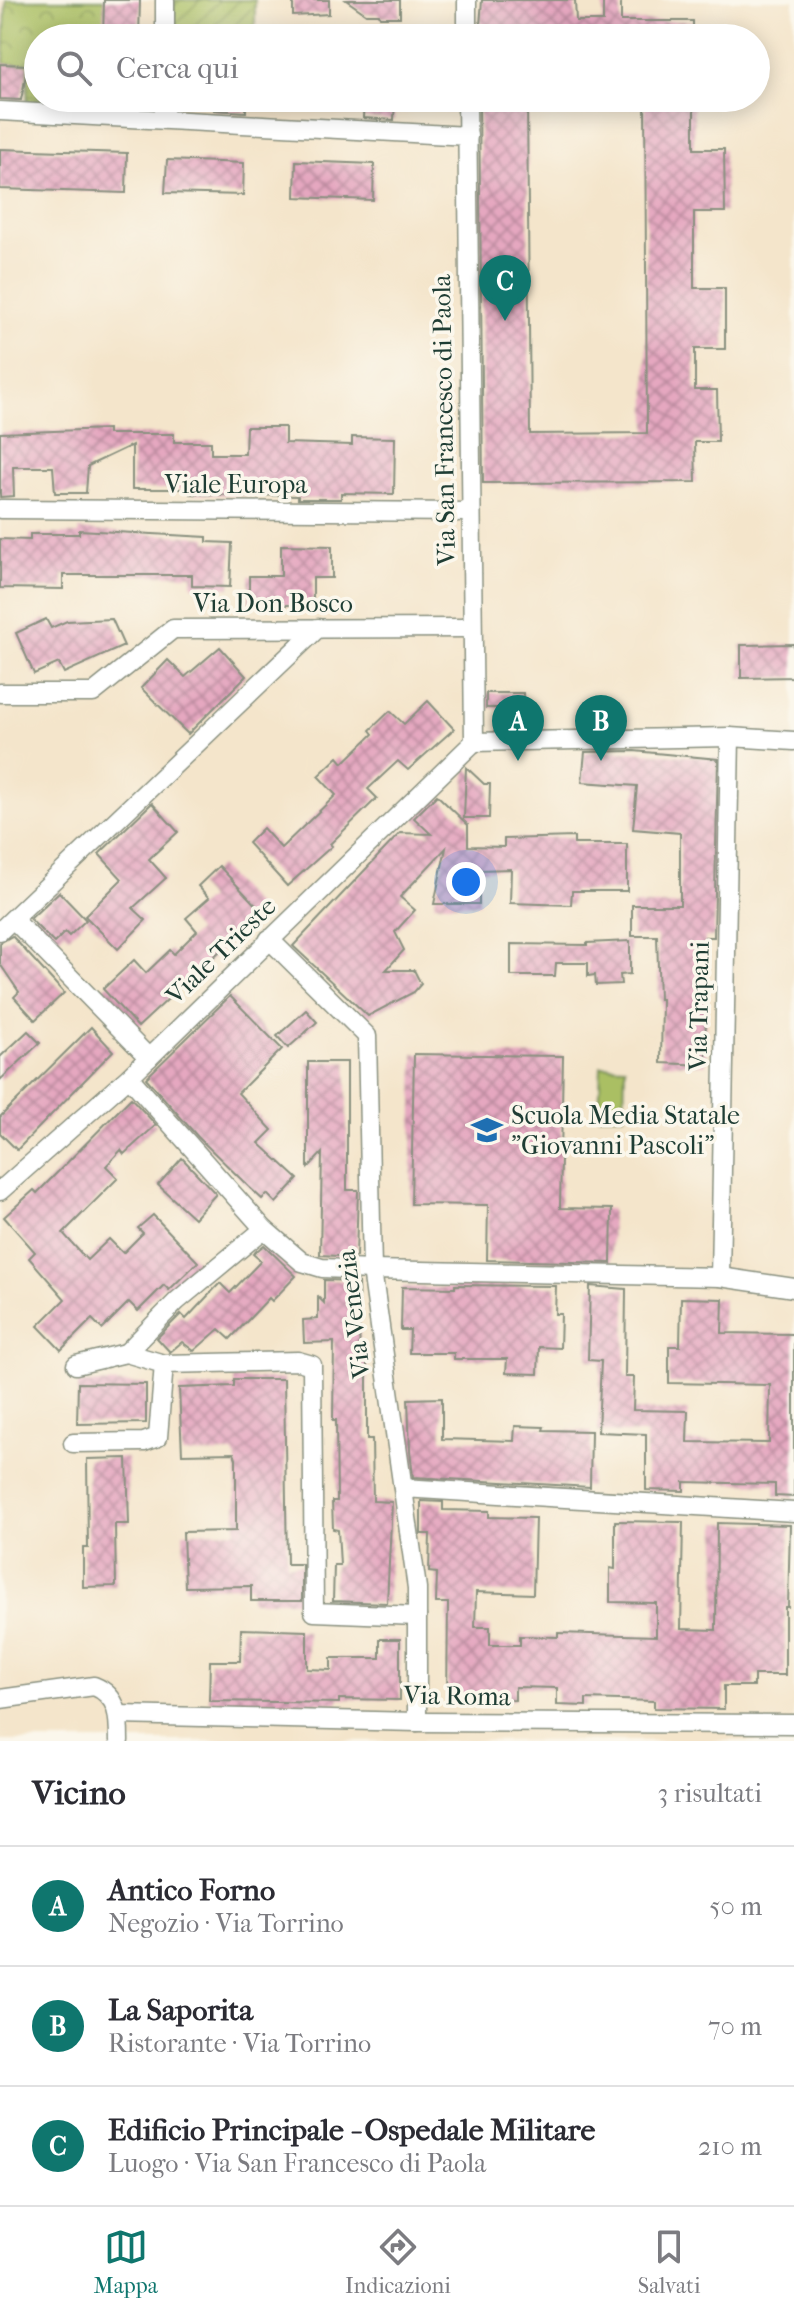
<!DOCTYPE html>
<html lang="it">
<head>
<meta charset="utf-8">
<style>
	:root { --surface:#fff; --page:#f7f7f7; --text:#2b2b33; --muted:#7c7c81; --line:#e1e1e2; --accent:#0f766e }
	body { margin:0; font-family:"IM FELL French Canon",serif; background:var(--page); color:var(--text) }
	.you { position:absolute; left:466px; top:882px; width:28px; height:28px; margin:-20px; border:6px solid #fff; border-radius:50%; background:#1a73e8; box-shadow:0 0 0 12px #1a73e833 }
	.badge { display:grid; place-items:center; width:52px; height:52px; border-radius:50%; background:var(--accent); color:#fff; font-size:26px; font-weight:700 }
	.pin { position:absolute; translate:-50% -66px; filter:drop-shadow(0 2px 4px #0008) }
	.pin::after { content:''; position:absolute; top:42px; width:28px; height:24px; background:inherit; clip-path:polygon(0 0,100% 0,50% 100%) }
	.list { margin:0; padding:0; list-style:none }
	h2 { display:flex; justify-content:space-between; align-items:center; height:104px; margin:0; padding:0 32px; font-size:34px }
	h2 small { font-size:26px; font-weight:400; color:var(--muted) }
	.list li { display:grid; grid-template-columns:52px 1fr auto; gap:24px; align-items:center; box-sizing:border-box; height:120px; padding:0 32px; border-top:2px solid var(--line) }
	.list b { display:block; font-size:30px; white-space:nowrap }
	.list p { margin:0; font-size:26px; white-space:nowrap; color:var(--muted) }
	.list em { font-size:26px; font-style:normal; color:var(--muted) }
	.icon { flex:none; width:44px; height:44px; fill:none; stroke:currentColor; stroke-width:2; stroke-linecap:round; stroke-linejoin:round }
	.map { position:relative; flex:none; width:794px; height:1741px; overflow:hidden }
	.search { position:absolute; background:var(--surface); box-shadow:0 4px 20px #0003; left:24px; right:24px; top:24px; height:88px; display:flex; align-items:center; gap:20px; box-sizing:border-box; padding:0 28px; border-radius:44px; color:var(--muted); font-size:30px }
	.sheet { height:464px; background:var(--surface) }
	nav { display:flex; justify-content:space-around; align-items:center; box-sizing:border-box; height:112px; border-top:2px solid var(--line); background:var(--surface); font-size:22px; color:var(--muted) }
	nav a { display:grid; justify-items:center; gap:4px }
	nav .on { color:var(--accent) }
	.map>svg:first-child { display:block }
</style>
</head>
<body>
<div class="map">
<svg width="794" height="1741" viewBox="0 0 794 1741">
	<defs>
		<pattern id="park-crowns" width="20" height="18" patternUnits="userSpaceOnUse" patternTransform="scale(2)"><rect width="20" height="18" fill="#aabf64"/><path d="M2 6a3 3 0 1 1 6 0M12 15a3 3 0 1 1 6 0" fill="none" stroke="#8a9c53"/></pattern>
		<pattern id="garden-furrows" width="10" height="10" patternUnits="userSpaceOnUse" patternTransform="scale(2)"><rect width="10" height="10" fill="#aabf64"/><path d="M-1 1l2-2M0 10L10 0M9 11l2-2" fill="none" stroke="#8a9c53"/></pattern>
		<pattern id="building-cross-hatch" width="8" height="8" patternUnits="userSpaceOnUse" patternTransform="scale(2)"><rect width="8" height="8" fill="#e5a7c0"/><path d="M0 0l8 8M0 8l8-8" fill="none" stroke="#b9899d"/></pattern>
	</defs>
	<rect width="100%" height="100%" fill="#fbf7ec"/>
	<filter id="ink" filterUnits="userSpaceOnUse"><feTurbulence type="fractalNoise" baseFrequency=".0125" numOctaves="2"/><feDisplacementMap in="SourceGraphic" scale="16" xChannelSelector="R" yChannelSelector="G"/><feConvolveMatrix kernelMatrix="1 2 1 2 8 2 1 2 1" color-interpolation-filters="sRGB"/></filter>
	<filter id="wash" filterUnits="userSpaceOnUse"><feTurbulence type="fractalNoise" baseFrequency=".006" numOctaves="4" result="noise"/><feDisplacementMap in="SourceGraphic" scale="32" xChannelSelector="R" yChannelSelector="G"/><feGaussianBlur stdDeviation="1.8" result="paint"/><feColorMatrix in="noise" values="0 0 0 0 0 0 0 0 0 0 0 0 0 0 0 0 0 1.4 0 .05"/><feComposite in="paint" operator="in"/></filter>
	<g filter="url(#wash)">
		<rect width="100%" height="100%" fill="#f4e5cb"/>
		<path fill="#aabf64" stroke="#647e4c" stroke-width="2" d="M601 1066 625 1067 624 1116H599Z"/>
		<path fill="url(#park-crowns)" stroke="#647e4c" stroke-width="2" d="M6 0H104L112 31H101V38H38V98H78V114L27 112 28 65 4 64Z"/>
		<path fill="url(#garden-furrows)" stroke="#647e4c" stroke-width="2" d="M174 0H255V28L174 29Z"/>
		<g id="blocks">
			<g fill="url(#building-cross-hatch)">
				<path d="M104 0H140L139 38H103Z"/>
				<path d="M293 0H329V14L293 16Z"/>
				<path d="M346 0H400V17H380L379 14H366Z"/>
				<path d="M482 0H575L576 21H603V0H621V21H693V38H479Z"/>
				<path d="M0 64 28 65 21 100 0 99Z"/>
				<path d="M78 98H152L151 107 78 103Z"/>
				<path d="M215 98H246V112L214 110Z"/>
				<path d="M364 98H395L394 120 363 118Z"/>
				<path d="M479 98H527L530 434 647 433 645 98H694V149H724L725 212H694V288H725V349H695V390H717L718 442H695L696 482 483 483Z"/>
				<path d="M0 149 127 153 126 193 0 189Z"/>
				<path d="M167 160 244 163 243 195 165 193Z"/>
				<path d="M296 161 374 164 373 200 295 197Z"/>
				<path d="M246 427H285V443L352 445V437L395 438 394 494 341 493V499H298V496L190 494V489H132V445L88 466 86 493H55L53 467H13L14 496 0 497V433L108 429V434H174V442H211V454H245Z"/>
				<path d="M79 530 207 537V542L232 543 230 587 192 586V575H63V589L0 588V539L30 540V534H79Z"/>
				<path d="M281 545 332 546V578H313V605H249V576H281Z"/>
				<path d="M46 619 51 628 67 621 112 619 124 646 64 673 59 663 34 674 16 633Z"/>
				<path d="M794 644V677L741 678V645Z"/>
				<path d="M220 647 246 676 188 734 141 688 168 660 185 677Z"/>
				<rect x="486" y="693" width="37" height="15"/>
				<path d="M428 701 454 729 408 770 398 761 368 789 377 798 330 844 332 846 287 886 248 843 263 828 281 848 336 795 318 776 338 757 343 763 373 734 370 730 390 711 404 724Z"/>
				<path d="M634 751 718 759 714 937H705L706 1065 661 1063 662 999H659L657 936H632V905H680V833L633 829 637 786 582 782 585 752Z"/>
				<path d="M466 767 484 784H490L489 818H464Z"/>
				<path d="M437 795 468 825V846L504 847V839L574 837V844H627V891H572L571 905 510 903 511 869 479 870V904H434L446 848 400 897 415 910 395 932 404 950 386 970H414L421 984 414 992 368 1016 293 946 400 833 431 834 414 818Z"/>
				<path d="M152 803 178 832 149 859 166 878 133 908 146 920 118 949 85 916 122 879 99 854Z"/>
				<path d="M219 866 262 912 138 1027 103 989 134 960 146 973 170 950 174 954 197 931 186 918 209 898 198 886Z"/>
				<path d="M59 892 86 920 69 936 65 932 54 943 30 919Z"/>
				<path d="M12 936 64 993 35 1020 14 997 19 992 0 964V943Z"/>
				<path d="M630 941V974L620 975 621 984 596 985 595 975 588 976V963H556L555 976H511V944L587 945V943Z"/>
				<path d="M230 996 282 1049 238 1093 272 1130 259 1143 298 1179 276 1203 267 1194 262 1199 249 1187 198 1137 146 1078Z"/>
				<path d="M306 1010 317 1022 288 1048 277 1036Z"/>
				<path d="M91 1027 113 1051 17 1150 0 1133V1117Z"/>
				<path d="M28 1031 40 1043 0 1080V1057Z"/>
				<path d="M414 1054 563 1056 560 1208 612 1209 611 1263 487 1260 488 1205 411 1204Z"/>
				<path d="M308 1062H347V1190H358L356 1257 320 1255 322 1153 308 1168Z"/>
				<path d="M131 1098 156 1125 124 1154 121 1150 106 1166 118 1178 63 1233 87 1260 109 1239 123 1253 143 1233 138 1228 153 1215 198 1262 169 1290 164 1285 138 1311 129 1302 102 1329 92 1319 61 1350 38 1326 65 1299 29 1258 35 1252 4 1217 34 1190 37 1193Z"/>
				<path d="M182 1158 216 1194 194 1218 158 1185Z"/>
				<path d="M264 1245 296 1276 272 1301 269 1298 230 1339 219 1329 194 1351 182 1342 170 1352 157 1338 181 1314 186 1319 220 1283 230 1293 261 1261 253 1254Z"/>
				<path d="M324 1280 358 1281 360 1361H367V1439H372L373 1501 392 1502 387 1603 333 1601 334 1565H340L338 1530 333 1529 332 1501H337L336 1420H333L334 1342 304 1343 303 1320 318 1319V1297L324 1303Z"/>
				<path d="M455 1285 556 1286 555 1314H561L560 1348 539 1347 538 1374 506 1373 507 1359H454V1353H409L410 1330H401L402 1287 455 1288Z"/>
				<path d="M590 1286 626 1289 625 1377H634L633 1410 688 1411 687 1442 769 1443 770 1385 669 1383V1346H680L681 1298 723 1299 722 1333 794 1334V1497L775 1496V1484L684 1482V1491L646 1490V1434L598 1432 601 1361 588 1360Z"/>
				<path d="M234 1379H284L287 1564H302V1601H251V1586L185 1587 183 1532 236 1531V1459L234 1453 182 1454 179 1388 234 1386Z"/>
				<path d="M78 1383 146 1384V1423L77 1424Z"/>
				<path d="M442 1398V1439L514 1441 515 1426 544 1427 543 1430 591 1431 590 1487 413 1477 410 1450 408 1399Z"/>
				<path d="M127 1458 129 1524H115L116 1586 83 1587V1548H88L87 1459Z"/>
				<path d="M421 1501 443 1502V1510L489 1511V1517L535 1518 533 1594 476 1592 475 1627H490V1645H520V1636L558 1637V1633L656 1636V1603L610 1602V1568L615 1569V1521L683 1522 681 1629 716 1630 717 1523 790 1525 788 1607H785V1675H754V1686H724V1709L654 1708V1701L586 1699V1706L557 1705V1688L515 1687V1700L447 1701 448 1603H436L437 1573 429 1572 430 1534H421Z"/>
				<path d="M241 1629 307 1631V1669L331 1670V1658H380V1639H400V1700L339 1699V1703L209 1701 210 1661H240Z"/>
			</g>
		</g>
	</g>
	<g filter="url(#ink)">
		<use href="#blocks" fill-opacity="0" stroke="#8a9180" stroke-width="2"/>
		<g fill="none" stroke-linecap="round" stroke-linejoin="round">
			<defs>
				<g id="minor">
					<path d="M467 0V38"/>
					<path d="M165 38V0"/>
					<path d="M467 98 474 742"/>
					<path d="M0 111 468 136"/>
					<path d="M164 119V98"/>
					<path d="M0 509 471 512"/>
					<path d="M0 693H93L173 629 472 628"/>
					<path d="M474 742 730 737 794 741"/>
					<path d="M13 919 149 1058"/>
					<path d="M0 931 318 628"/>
					<path d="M269 939 367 1036 372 1270 417 1588V1722"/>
					<path d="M129 1077 264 1229 302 1262 322 1268 372 1270 720 1277 794 1288"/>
					<path d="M0 1191 129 1077 474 742"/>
					<path d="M720 1277 730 737"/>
					<path d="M126 1353 177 1301 264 1229"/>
					<path d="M76 1365 126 1353 164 1364 298 1361 312 1365 314 1612 417 1616"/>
					<path d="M73 1443 144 1442 158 1437 164 1364"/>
					<path d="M403 1488 794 1512"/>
					<path d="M0 1699 94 1686C119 1696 119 1718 119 1741"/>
					<path d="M119 1715 417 1722 794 1724"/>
				</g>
			</defs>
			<use href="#minor" stroke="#8a9180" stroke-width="21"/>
			<use href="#minor" stroke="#fff" stroke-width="18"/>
		</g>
	</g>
	<defs>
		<symbol id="school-bare" viewBox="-9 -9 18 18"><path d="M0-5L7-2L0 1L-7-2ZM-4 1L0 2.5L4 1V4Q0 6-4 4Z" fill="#1f6fb2" stroke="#fbf7ec" stroke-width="2.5" paint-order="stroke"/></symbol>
	</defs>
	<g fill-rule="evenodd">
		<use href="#school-bare" x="465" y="1108" width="44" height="44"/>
	</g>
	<g text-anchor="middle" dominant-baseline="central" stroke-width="7" stroke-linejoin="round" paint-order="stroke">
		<g font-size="26" fill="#1f3d34" stroke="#fbf7ec">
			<text transform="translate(444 420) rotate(-91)">Via San Francesco di Paola</text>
			<text x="236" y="484">Viale Europa</text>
			<text x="273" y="603">Via Don Bosco</text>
			<text transform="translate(221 951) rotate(-44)">Viale Trieste</text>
			<text transform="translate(699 1006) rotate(-89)">Via Trapani</text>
			<text transform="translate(354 1314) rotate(-97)">Via Venezia</text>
			<text transform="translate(457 1696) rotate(1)">Via Roma</text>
		</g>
		<g font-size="26" fill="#1f3d34" stroke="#fbf7ec" text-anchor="start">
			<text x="511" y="1115">Scuola Media Statale<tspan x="511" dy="30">"Giovanni Pascoli"</tspan></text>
		</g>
	</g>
</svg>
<div class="you"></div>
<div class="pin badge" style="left:518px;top:761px">A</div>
<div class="pin badge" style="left:601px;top:761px">B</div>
<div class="pin badge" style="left:505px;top:321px">C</div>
<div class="search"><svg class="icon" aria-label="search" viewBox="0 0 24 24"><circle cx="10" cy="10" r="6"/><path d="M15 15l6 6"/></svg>Cerca qui</div>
</div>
<section class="sheet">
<h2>Vicino<small>3 risultati</small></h2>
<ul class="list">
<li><span class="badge">A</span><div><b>Antico Forno</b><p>Negozio · Via Torrino</p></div><em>50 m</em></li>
<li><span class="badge">B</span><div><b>La Saporita</b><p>Ristorante · Via Torrino</p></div><em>70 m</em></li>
<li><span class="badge">C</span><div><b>Edificio Principale - Ospedale Militare</b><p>Luogo · Via San Francesco di Paola</p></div><em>210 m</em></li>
</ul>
</section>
<nav>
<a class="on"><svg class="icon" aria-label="map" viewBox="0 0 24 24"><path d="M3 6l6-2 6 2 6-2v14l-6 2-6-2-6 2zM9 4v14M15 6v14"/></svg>Mappa</a>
<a><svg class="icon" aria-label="directions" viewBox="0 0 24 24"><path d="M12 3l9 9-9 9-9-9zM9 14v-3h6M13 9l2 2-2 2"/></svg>Indicazioni</a>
<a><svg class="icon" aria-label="saved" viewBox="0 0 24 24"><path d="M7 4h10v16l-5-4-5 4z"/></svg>Salvati</a>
</nav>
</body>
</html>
